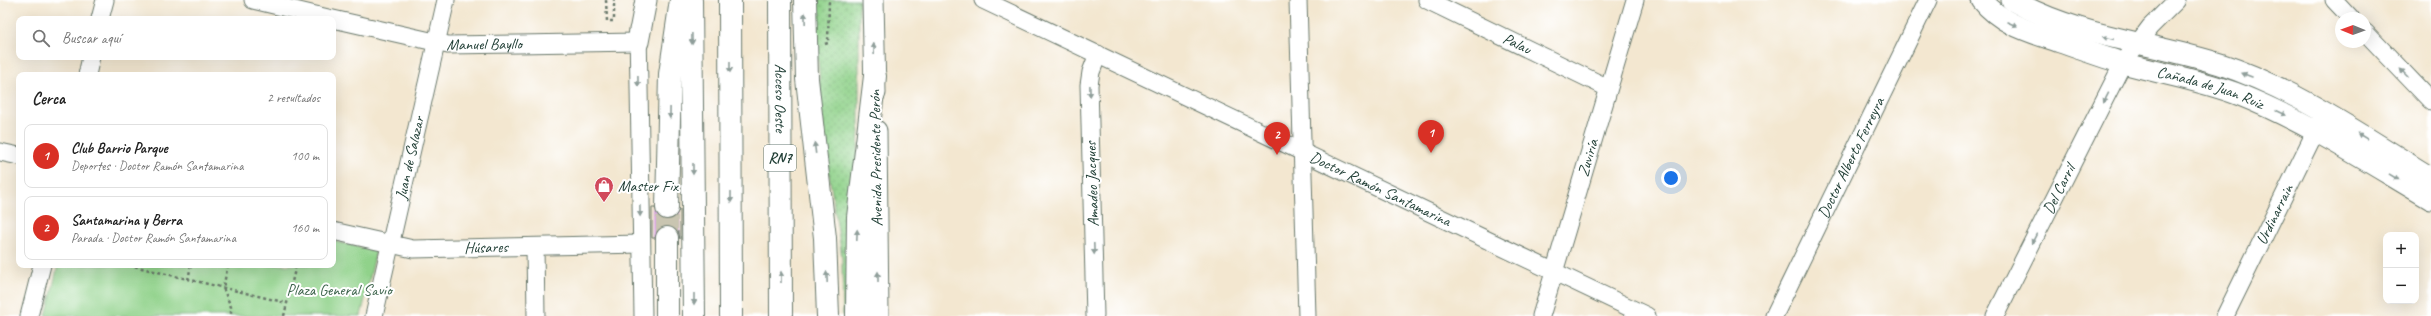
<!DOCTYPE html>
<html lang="es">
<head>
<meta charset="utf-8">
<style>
	:root { --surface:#fff; --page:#f2f2f2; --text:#222; --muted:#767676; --line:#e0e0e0; --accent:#d93025 }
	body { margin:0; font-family:Caveat,sans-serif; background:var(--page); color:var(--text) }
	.controls { position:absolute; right:12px; bottom:12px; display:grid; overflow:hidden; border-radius:8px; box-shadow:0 4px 16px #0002 }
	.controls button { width:36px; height:36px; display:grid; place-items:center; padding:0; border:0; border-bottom:1px solid var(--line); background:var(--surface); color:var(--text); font:20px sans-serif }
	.compass { position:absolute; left:2335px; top:12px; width:36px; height:36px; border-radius:50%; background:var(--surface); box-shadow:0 4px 16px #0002; rotate:271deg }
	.you { position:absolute; left:1671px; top:178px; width:14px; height:14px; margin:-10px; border:3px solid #fff; border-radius:50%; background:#1a73e8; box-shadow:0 0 0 6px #1a73e833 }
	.badge { display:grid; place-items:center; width:26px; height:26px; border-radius:50%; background:var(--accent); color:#fff; font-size:13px; font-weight:700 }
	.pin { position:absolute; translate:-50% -33px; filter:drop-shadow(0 1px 2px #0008) }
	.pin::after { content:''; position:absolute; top:21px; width:14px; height:12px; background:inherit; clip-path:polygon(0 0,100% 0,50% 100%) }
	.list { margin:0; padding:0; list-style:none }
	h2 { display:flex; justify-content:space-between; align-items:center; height:52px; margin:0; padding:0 16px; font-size:17px }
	h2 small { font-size:13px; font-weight:400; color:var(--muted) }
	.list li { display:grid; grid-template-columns:26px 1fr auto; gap:12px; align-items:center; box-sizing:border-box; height:64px; margin:0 8px 8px; padding:0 8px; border:1px solid var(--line); border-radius:8px }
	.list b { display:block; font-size:15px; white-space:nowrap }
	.list p { margin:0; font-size:13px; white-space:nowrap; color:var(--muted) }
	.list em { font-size:13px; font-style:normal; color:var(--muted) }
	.icon { flex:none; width:22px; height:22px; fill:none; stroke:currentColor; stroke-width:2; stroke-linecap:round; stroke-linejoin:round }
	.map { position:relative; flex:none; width:2431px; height:316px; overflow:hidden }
	.search { position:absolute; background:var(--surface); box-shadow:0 4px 16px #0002; left:16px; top:16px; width:320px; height:44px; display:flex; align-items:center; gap:10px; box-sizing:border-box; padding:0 14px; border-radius:8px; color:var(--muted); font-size:15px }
	.panel { position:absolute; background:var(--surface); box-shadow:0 4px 16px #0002; left:16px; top:72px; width:320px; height:196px; border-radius:8px }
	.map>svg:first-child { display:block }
</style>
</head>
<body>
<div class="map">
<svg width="2431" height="316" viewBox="0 0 2431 316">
	<defs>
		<pattern id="grass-dots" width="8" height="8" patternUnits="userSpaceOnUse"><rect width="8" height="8" fill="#90d28a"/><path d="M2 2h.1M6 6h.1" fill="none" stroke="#75ac72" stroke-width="1.8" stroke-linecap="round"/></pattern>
	</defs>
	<rect width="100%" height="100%" fill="#fff"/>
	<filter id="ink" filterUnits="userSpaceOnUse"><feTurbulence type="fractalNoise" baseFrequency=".025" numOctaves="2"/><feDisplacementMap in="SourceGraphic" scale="8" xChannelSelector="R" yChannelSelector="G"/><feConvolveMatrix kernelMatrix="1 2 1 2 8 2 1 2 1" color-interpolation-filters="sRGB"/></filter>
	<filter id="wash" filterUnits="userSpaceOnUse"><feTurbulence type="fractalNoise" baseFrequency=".012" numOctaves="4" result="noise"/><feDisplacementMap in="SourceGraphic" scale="16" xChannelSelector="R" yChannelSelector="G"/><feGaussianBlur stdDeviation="0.9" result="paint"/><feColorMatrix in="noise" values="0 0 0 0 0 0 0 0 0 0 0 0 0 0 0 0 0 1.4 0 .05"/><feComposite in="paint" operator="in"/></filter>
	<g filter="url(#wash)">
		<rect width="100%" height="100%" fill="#f3e7d0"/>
		<path fill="url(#grass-dots)" stroke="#58885f" d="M814 0H859V130L849 316H843L842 257 824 142Z"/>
		<path fill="#90d28a" stroke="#58885f" d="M333 241 376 251 361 316H46L58 265H333Z"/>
		<g id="blocks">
			<path fill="#daa2e5" d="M652 208H655L660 218 666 220 673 219 680 209V239L678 231 667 226 660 227 655 238H652Z"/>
		</g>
	</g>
	<g filter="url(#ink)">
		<use href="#blocks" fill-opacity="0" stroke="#69786b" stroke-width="1"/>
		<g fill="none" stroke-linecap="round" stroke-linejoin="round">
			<path stroke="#c9c5b1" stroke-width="22" stroke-dasharray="22 11" stroke-linecap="butt" d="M667 238V208"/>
			<defs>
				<g id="minor">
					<path d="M253 0 332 19"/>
					<path id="s1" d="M983 0 1647 316"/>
					<path d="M1298 0 1307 316"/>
					<path id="s2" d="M1427 0 1608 88"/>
					<path d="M2334 0 2351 18"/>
					<path d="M100 19 105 0"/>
					<path id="s3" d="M333 19 448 45 638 42"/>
					<path d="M638 30 643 316"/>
					<path d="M2365 32 2431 101"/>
					<path d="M87 75 91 57"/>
					<path d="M0 152 19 156"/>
					<path id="s4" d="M333 231 413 249 641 244"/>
					<path d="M535 248 536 316"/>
					<path d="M29 316 42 265"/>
					<path id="s5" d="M374 316 446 0"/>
					<path d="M1095 316 1089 85 1091 72 1098 54"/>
					<path id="s6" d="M1541 316 1635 0"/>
					<path id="s7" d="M1774 316 1928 0"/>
					<path id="s8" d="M1995 316 2123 63 2150 27 2177 0"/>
					<path id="s9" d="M2225 316 2321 120"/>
				</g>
				<g id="major">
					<path d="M873 0 875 93"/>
					<path id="s10" d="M1982 0C2002 25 2031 32 2060 42 2081 49 2102 57 2123 63 2162 74 2202 80 2240 95 2307 122 2368 162 2431 199"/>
					<path d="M2012 0C2077 37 2151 42 2220 64 2296 89 2364 137 2431 178"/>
					<path d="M638 42 646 0"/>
					<path d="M876 131 878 316"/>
				</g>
				<g id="highway">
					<path d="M691 0 694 316"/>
					<path d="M730 0 731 316"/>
					<path id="s11" d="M780 0 781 316"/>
					<path d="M805 0 807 79 825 238 828 316"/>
					<path d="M667 208 670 74 681 0"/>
					<path d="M667 316V238"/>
					<path d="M857 316 858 217 875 76"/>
				</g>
			</defs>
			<use href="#minor" stroke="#69786b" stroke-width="19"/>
			<use href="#major" stroke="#69786b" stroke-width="23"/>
			<use href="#highway" stroke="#69786b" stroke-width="24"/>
			<g stroke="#69786b" stroke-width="2.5" stroke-dasharray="3 3" stroke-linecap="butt">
				<path d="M606 0 607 21H614V0"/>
				<path d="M825 44 828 43 829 0"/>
				<path d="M129 265 287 303"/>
				<path d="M228 265 223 288 231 307V316"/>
				<path d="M188 280 191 265"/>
				<path d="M284 316 296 265"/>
			</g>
			<use href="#minor" stroke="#fff" stroke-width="17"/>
			<use href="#major" stroke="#fff" stroke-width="21"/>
			<use href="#highway" stroke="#fff" stroke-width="22"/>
		</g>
		<defs><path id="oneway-solid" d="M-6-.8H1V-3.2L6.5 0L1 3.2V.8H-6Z"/></defs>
		<g fill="#8f9e9a">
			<use href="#oneway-solid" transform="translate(805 18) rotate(-92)"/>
			<use href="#oneway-solid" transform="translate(2012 24) rotate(23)"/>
			<use href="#oneway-solid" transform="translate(2108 38) rotate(-167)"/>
			<use href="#oneway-solid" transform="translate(692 39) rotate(89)"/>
			<use href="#oneway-solid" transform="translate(874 49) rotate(-92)"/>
			<use href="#oneway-solid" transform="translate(730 67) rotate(90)"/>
			<use href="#oneway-solid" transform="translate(2404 73) rotate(-134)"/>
			<use href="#oneway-solid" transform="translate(2247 75) rotate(-159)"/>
			<use href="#oneway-solid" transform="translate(638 81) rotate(89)"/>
			<use href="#oneway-solid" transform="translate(1090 91) rotate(89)"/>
			<use href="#oneway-solid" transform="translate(2106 98) rotate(117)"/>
			<use href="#oneway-solid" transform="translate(670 113) rotate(91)"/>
			<use href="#oneway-solid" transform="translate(2281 113) rotate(24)"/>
			<use href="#oneway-solid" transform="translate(2362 136) rotate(-148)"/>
			<use href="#oneway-solid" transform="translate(815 148) rotate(-97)"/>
			<use href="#oneway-solid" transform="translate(693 169) rotate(90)"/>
			<use href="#oneway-solid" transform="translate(2394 177) rotate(31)"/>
			<use href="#oneway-solid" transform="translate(731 197) rotate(90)"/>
			<use href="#oneway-solid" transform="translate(640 211) rotate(89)"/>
			<use href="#oneway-solid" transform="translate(857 235) rotate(-88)"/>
			<use href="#oneway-solid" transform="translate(2034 239) rotate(117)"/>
			<use href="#oneway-solid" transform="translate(1094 249) rotate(88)"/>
			<use href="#oneway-solid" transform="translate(781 277) rotate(-90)"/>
			<use href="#oneway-solid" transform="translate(827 277) rotate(-92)"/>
			<use href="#oneway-solid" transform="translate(878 277) rotate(-90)"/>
			<use href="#oneway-solid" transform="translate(694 299) rotate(90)"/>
		</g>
	</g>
	<defs>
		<symbol id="shop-pin" viewBox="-11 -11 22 30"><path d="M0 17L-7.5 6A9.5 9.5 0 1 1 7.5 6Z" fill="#d1495b" stroke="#fff"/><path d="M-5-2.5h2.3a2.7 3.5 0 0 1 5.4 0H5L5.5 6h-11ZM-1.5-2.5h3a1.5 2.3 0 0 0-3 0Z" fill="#fff"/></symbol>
	</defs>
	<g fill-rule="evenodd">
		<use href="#shop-pin" x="593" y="175" width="22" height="30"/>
	</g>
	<g text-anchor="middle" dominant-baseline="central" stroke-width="4" stroke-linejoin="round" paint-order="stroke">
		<rect fill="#fff" stroke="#627771" stroke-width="1" x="764" y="145" width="32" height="26" rx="3"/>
		<g font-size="15" font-weight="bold" fill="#1f3d34">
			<text x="780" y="158">RN7</text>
		</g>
		<g font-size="16" fill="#1f3d34" stroke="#fff">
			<text stroke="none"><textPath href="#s3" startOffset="154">Manuel Bayllo</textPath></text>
			<text stroke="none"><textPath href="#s2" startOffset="100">Palau</textPath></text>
			<text stroke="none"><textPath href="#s10" startOffset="247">Cañada de Juan Ruiz</textPath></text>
			<text stroke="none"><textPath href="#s11" startOffset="98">Acceso Oeste</textPath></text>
			<text stroke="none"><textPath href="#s5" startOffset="162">Juan de Salazar</textPath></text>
			<text transform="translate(876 158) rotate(-91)">Avenida Presidente Perón</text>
			<text stroke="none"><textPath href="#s6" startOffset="165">Zuviría</textPath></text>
			<text stroke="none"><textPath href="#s7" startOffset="176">Doctor Alberto Ferreyra</textPath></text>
			<text transform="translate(1092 184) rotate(-92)">Amadeo Jacques</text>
			<text stroke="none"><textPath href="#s1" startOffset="440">Doctor Ramón Santamarina</textPath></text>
			<text stroke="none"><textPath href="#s8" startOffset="142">Del Carril</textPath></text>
			<text stroke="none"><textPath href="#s9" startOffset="113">Urdinarrain</textPath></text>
			<text stroke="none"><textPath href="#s4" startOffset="155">Húsares</textPath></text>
		</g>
		<g font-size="16" fill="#1f3d34" stroke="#fff" text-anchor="start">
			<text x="618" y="186">Master Fix</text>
		</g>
		<g font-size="16" fill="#3b624a" stroke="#fff">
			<text x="339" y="290">Plaza General Savio</text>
		</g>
	</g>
</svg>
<div class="controls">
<button>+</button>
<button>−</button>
</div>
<svg class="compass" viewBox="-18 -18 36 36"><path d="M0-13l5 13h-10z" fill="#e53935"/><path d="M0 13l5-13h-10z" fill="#767676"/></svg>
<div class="you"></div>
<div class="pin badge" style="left:1431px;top:153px">1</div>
<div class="pin badge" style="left:1277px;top:155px">2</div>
<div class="search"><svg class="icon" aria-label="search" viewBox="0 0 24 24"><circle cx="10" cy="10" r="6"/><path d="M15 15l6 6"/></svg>Buscar aquí</div>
<section class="panel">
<h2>Cerca<small>2 resultados</small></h2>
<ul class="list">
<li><span class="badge">1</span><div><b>Club Barrio Parque</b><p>Deportes · Doctor Ramón Santamarina</p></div><em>100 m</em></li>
<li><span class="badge">2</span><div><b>Santamarina y Berra</b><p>Parada · Doctor Ramón Santamarina</p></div><em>160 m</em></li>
</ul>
</section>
</div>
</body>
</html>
